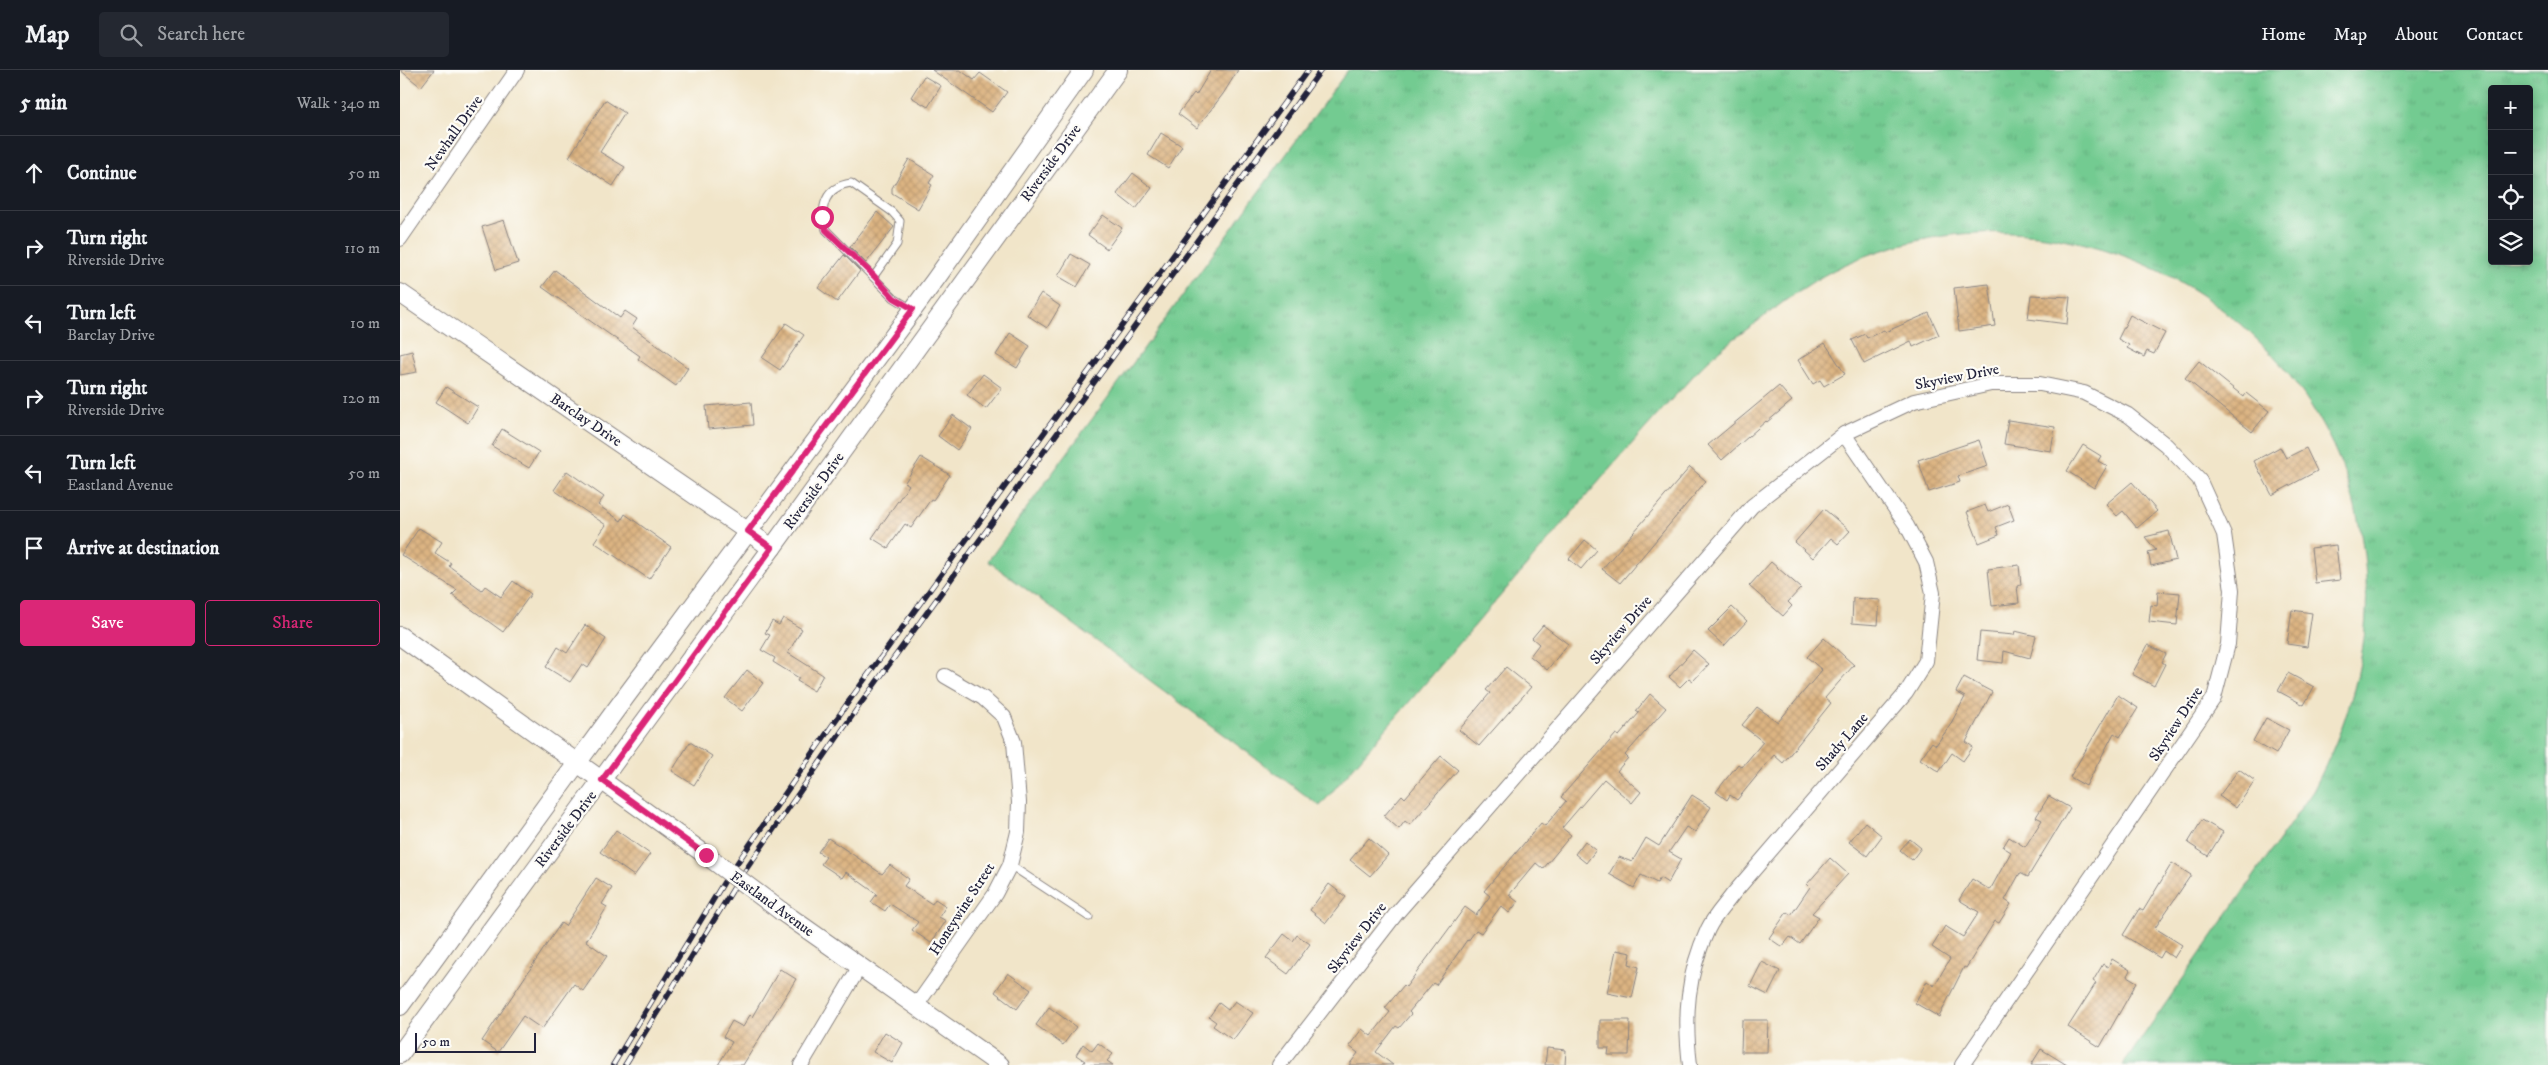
<!DOCTYPE html>
<html lang="en">
<head>
<meta charset="utf-8">
<style>
	:root { --surface:#171b24; --page:#242831; --text:#f1f3f6; --muted:#9ea1a6; --line:#363941; --accent:#db2777 }
	body { margin:0; font-family:"IM FELL DW Pica",serif; background:var(--page); color:var(--text) }
	.controls { position:absolute; right:15px; top:15px; display:grid; overflow:hidden; border-radius:5px; box-shadow:0 2px 12px #0003 }
	.controls button { width:45px; height:45px; display:grid; place-items:center; padding:0; border:0; border-bottom:1px solid var(--line); background:var(--surface); color:var(--text); font:25px sans-serif }
	.scale { position:absolute; left:15px; bottom:12px; width:121px; box-sizing:border-box; padding-left:5px; border:2px solid #22223b; border-top:0; font-size:14px; line-height:18px; white-space:nowrap; color:#22223b; -webkit-text-stroke:4px #fdfcf7; paint-order:stroke }
	.stop { position:absolute; width:15px; height:15px; margin:-11px; border:4px solid #db2777; border-radius:50%; background:#fff }
	.stop.end { background:#db2777; border-color:#fff; box-shadow:0 1px 5px #0008 }
	.list { margin:0; padding:0; list-style:none }
	h2 { display:flex; justify-content:space-between; align-items:center; height:65px; margin:0; padding:0 20px; font-size:21px }
	h2 small { font-size:16px; font-weight:400; color:var(--muted) }
	.list li { display:grid; grid-template-columns:32px 1fr auto; gap:15px; align-items:center; box-sizing:border-box; height:75px; padding:0 20px; border-top:1px solid var(--line) }
	.list b { display:block; font-size:19px; white-space:nowrap }
	.list p { margin:0; font-size:16px; white-space:nowrap; color:var(--muted) }
	.list em { font-size:16px; font-style:normal; color:var(--muted) }
	.actions { display:flex; gap:10px; padding:15px 20px }
	.actions a { flex:1; padding:11px 0; border:1px solid var(--accent); border-radius:5px; text-align:center; font-size:18px; color:var(--accent) }
	.actions .main { background:var(--accent); color:#fff }
	.icon { flex:none; width:28px; height:28px; fill:none; stroke:currentColor; stroke-width:2; stroke-linecap:round; stroke-linejoin:round }
	.map { position:relative; flex:none; width:2148px; height:995px; overflow:hidden }
	header { display:flex; align-items:center; gap:30px; box-sizing:border-box; height:70px; padding:0 25px; background:var(--surface); border-bottom:1px solid var(--line) }
	header strong { font-size:24px }
	nav { display:flex; gap:28px; margin-inline-start:auto; font-size:18px }
	.search { width:350px; height:45px; background:var(--page); display:flex; align-items:center; gap:12px; box-sizing:border-box; padding:0 18px; border-radius:5px; color:var(--muted); font-size:19px }
	main { display:flex }
	aside { flex:1; background:var(--surface) }
	.map>svg:first-child { display:block }
</style>
</head>
<body>
<header>
<strong>Map</strong>
<div class="search"><svg class="icon" aria-label="search" viewBox="0 0 24 24"><circle cx="10" cy="10" r="6"/><path d="M15 15l6 6"/></svg>Search here</div>
<nav><a>Home</a><a>Map</a><a>About</a><a>Contact</a></nav>
</header>
<main>
<aside>
<h2>5 min<small>Walk · 340 m</small></h2>
<ul class="list">
<li><svg class="icon" aria-label="ahead" viewBox="0 0 24 24"><path d="M12 20V5M6 11l6-6 6 6"/></svg><div><b>Continue</b></div><em>50 m</em></li>
<li><svg class="icon" aria-label="right" viewBox="0 0 24 24"><path d="M7 20v-9h11M14 6l5 5-5 5"/></svg><div><b>Turn right</b><p>Riverside Drive</p></div><em>110 m</em></li>
<li><svg class="icon" aria-label="left" viewBox="0 0 24 24"><path d="M17 20v-9H6M10 6l-5 5 5 5"/></svg><div><b>Turn left</b><p>Barclay Drive</p></div><em>10 m</em></li>
<li><svg class="icon" aria-label="right" viewBox="0 0 24 24"><path d="M7 20v-9h11M14 6l5 5-5 5"/></svg><div><b>Turn right</b><p>Riverside Drive</p></div><em>120 m</em></li>
<li><svg class="icon" aria-label="left" viewBox="0 0 24 24"><path d="M17 20v-9H6M10 6l-5 5 5 5"/></svg><div><b>Turn left</b><p>Eastland Avenue</p></div><em>50 m</em></li>
<li><svg class="icon" aria-label="arrive" viewBox="0 0 24 24"><path d="M6 21V4h12l-3 4 3 4H6"/></svg><div><b>Arrive at destination</b></div></li>
</ul>
<div class="actions"><a class="main">Save</a><a>Share</a></div>
</aside>
<div class="map">
<svg width="2148" height="995" viewBox="0 0 2148 995">
	<defs>
		<pattern id="grass-tufts" width="24" height="20" patternUnits="userSpaceOnUse" patternTransform="scale(1.25)"><rect width="24" height="20" fill="#73cb91"/><path d="M3 7l-1-3M5 7V3M7 7l1-3M15 17l-1-3M17 17v-4M19 17l1-3" fill="none" stroke="#63ae7e"/></pattern>
		<pattern id="building-cross-hatch" width="8" height="8" patternUnits="userSpaceOnUse" patternTransform="scale(1.25)"><rect width="8" height="8" fill="#dcb482"/><path d="M0 0l8 8M0 8l8-8" fill="none" stroke="#bc9a71"/></pattern>
	</defs>
	<rect width="100%" height="100%" fill="#fdfcf7"/>
	<filter id="ink" filterUnits="userSpaceOnUse"><feTurbulence type="fractalNoise" baseFrequency=".02" numOctaves="2"/><feDisplacementMap in="SourceGraphic" scale="10" xChannelSelector="R" yChannelSelector="G"/><feConvolveMatrix kernelMatrix="1 2 1 2 8 2 1 2 1" color-interpolation-filters="sRGB"/></filter>
	<filter id="wash" filterUnits="userSpaceOnUse"><feTurbulence type="fractalNoise" baseFrequency=".0096" numOctaves="4" result="noise"/><feDisplacementMap in="SourceGraphic" scale="20" xChannelSelector="R" yChannelSelector="G"/><feGaussianBlur stdDeviation="1.12" result="paint"/><feColorMatrix in="noise" values="0 0 0 0 0 0 0 0 0 0 0 0 0 0 0 0 0 1.4 0 .05"/><feComposite in="paint" operator="in"/></filter>
	<g filter="url(#wash)">
		<rect width="100%" height="100%" fill="#f1e5c9"/>
		<path fill="url(#grass-tufts)" stroke="#4a7666" fill-rule="evenodd" d="M948 0H2148V995H1723L1913 721C1948 654 1970 585 1966 509 1953 252 1677 90 1444 195 1416 208 1391 226 1366 245 1348 259 1328 272 1312 287 1297 300 1285 316 1271 330 1231 374 1192 419 1153 465 1075 555 998 645 920 736L588 491ZM2092 19H2129V191H2092Z"/>
		<g id="blocks">
			<g fill="url(#building-cross-hatch)">
				<path d="M0 0H34L21 17Z"/>
				<path d="M532 0H560L574 10 580 3 607 22 592 42Z"/>
				<path d="M811 0H838L823 24 797 58 778 44 794 23 796 25Z"/>
				<path d="M524 6 541 16 528 37 511 27Z"/>
				<path d="M205 30 225 43 200 82 225 97 213 116 169 87Z"/>
				<path d="M761 63 782 76 768 98 748 85Z"/>
				<path d="M509 89 534 105 529 113 532 115 518 139 492 123V118Z"/>
				<path d="M733 103 752 118 736 139 717 124Z"/>
				<path d="M477 142 494 157 466 193 450 177Z"/>
				<path d="M703 145 722 158 707 179 688 165Z"/>
				<path d="M104 150 118 193 96 200 82 157Z"/>
				<path d="M671 184 690 195 677 217 658 206Z"/>
				<path d="M444 185 460 201 437 232 418 218Z"/>
				<path d="M155 200 220 248 225 241 237 249 232 257 288 298 276 316 238 289 240 286 142 217Z"/>
				<path d="M1589 214 1595 256 1559 261 1554 218Z"/>
				<path d="M641 223 660 236 647 258 627 245Z"/>
				<path d="M1631 225 1670 227 1667 254 1628 249Z"/>
				<path d="M1529 243 1539 265 1513 277 1511 271 1464 294 1452 270 1465 264 1467 268 1484 260 1485 262Z"/>
				<path d="M1730 245 1765 263 1754 284 1747 281 1744 287 1727 278 1729 275 1718 269Z"/>
				<path d="M386 253 404 265 380 300 362 288Z"/>
				<path d="M610 263 630 276 617 298 596 285Z"/>
				<path d="M1425 273 1445 304 1424 316 1420 310 1413 314 1398 290Z"/>
				<path d="M12 281 17 302 0 305V284Z"/>
				<path d="M1799 291 1844 327 1846 323 1869 341 1852 362 1785 308Z"/>
				<path d="M583 304 602 318 586 339 567 325Z"/>
				<path d="M1379 316 1392 331 1367 352 1366 351 1322 390 1308 375Z"/>
				<path d="M46 317 78 337 68 353 36 332Z"/>
				<path d="M351 332 353 355 308 359 306 336Z"/>
				<path d="M553 345 572 359 557 380 538 366Z"/>
				<path d="M1608 350 1655 357 1651 381 1604 374Z"/>
				<path d="M102 359 139 382 129 398 92 376Z"/>
				<path d="M1579 370 1588 396 1558 406 1560 412 1529 422 1518 390Z"/>
				<path d="M1683 375 1701 386 1698 391 1707 396 1694 418 1667 401Z"/>
				<path d="M1880 377 1886 388 1906 378 1917 401 1872 425 1854 391Z"/>
				<path d="M521 387 550 405 533 430 531 429 511 458 505 454 488 478 472 468 509 415 505 412Z"/>
				<path d="M1290 397 1306 411 1220 513 1202 499Z"/>
				<path d="M167 401 204 427 198 435 221 451 225 444 271 477 249 509 194 472 206 455 154 420Z"/>
				<path d="M1732 412 1757 441 1737 458 1723 441 1717 446 1706 434Z"/>
				<path d="M1608 434 1614 450 1596 457 1599 465 1579 473 1567 442 1585 435 1588 442Z"/>
				<path d="M1424 439 1450 461 1438 474 1431 468 1413 488 1395 472Z"/>
				<path d="M19 458 42 472 35 483 51 493 49 496 82 520 85 516 101 527 113 511 131 524 103 562 52 525 57 520 1 485Z"/>
				<path d="M1769 461 1776 490 1751 496 1748 482 1756 480 1745 467Z"/>
				<path d="M1185 470 1197 480 1181 499 1169 489Z"/>
				<path d="M1936 475 1940 510 1915 513 1911 478Z"/>
				<path d="M1371 492 1401 518 1388 532 1392 536 1383 546 1349 516Z"/>
				<path d="M1619 495 1621 515 1617 516 1619 533 1592 536 1588 499Z"/>
				<path d="M1758 521 1780 523 1777 555 1749 552 1751 535 1757 536Z"/>
				<path d="M1453 528 1480 530 1478 555 1452 553Z"/>
				<path d="M1332 537 1347 551 1324 576 1308 561Z"/>
				<path d="M1892 540 1912 543 1907 577 1887 574Z"/>
				<path d="M383 548 402 559 388 583 423 605 414 621 397 611 399 608 373 592 375 588 361 580 370 565 365 563 372 551 379 555Z"/>
				<path d="M185 555 206 569 188 598 182 594 170 612 146 597 158 577 167 583Z"/>
				<path d="M1143 555 1168 574 1147 600 1130 586 1139 574 1132 568Z"/>
				<path d="M1615 561 1636 566 1630 588 1604 581 1603 593 1577 590 1580 562 1614 565Z"/>
				<path d="M1424 568 1454 595 1425 628 1431 633 1383 693 1374 685 1337 730 1330 725 1327 730 1316 722 1338 694 1342 697 1363 672 1342 655 1357 637 1378 652 1422 600 1407 587Z"/>
				<path d="M1748 575 1766 584 1762 592 1765 594 1754 616 1732 604Z"/>
				<path d="M1293 580 1309 594 1293 611 1289 608 1280 617 1269 607Z"/>
				<path d="M1106 597 1131 617 1079 676 1059 660 1090 623 1086 620Z"/>
				<path d="M347 600 363 613 342 641 325 628Z"/>
				<path d="M1888 603 1914 617 1904 635 1878 621Z"/>
				<path d="M1564 607 1592 622 1566 672 1573 677 1563 691 1552 683 1539 702 1520 689 1532 672 1536 675 1549 657 1565 627 1556 622Z"/>
				<path d="M1250 624 1266 638 1225 685 1228 688 1217 701 1241 722 1232 733 1204 709 1162 758 1171 765 1143 799 1136 793 1109 825 1118 832 1109 843 1101 836 1081 863 1076 860 1068 871 1067 870 1036 915 1033 913 1009 942 1011 944 999 958 996 956 976 982 993 995H949L958 983 949 976 962 959 971 966 990 942 985 938 1004 915 1006 917 1065 837 1076 845 1090 826 1084 821 1141 753 1145 756 1166 731 1161 727 1216 664 1219 666 1239 643 1236 641Z"/>
				<path d="M1718 625 1738 638 1720 667 1714 663 1686 716 1670 707Z"/>
				<path d="M1866 648 1889 660 1876 684 1853 671Z"/>
				<path d="M290 672 312 686 294 715 272 701Z"/>
				<path d="M1041 686 1058 700 1010 755 1005 751 999 759 984 746 1002 725 1005 728Z"/>
				<path d="M1839 699 1855 711 1836 738 1819 726Z"/>
				<path d="M1292 725 1311 737 1295 762 1286 757 1269 782 1281 789 1268 813 1260 808 1257 813 1241 805 1234 818 1209 804 1219 787 1232 792 1246 768 1259 776Z"/>
				<path d="M1649 726 1670 738 1628 807 1620 803 1605 830 1611 834 1599 853 1595 851 1566 898 1564 897 1539 947 1515 933 1527 911 1534 916 1550 889 1532 877 1545 856 1563 867 1579 842 1559 830 1572 809 1590 820 1611 782 1603 777 1609 767 1625 777 1642 750 1636 747Z"/>
				<path d="M1802 750 1823 762 1808 786 1788 773Z"/>
				<path d="M1465 752 1482 766 1467 786 1449 772Z"/>
				<path d="M216 760 250 784 234 806 200 782Z"/>
				<path d="M428 768 482 804 490 795 509 809 504 816 532 834 535 829 546 836 539 847 546 851 531 873 512 860 518 852 490 834 485 841 471 832 477 824 446 802 442 808 421 794 426 787 418 782Z"/>
				<path d="M969 768 988 785 970 806 950 790Z"/>
				<path d="M1510 769 1521 778 1512 790 1500 780Z"/>
				<path d="M1185 771 1196 780 1186 793 1175 784Z"/>
				<path d="M1430 788 1448 804 1412 843 1419 847 1400 874 1390 867 1382 877 1369 868 1387 842 1391 845 1410 817 1407 814Z"/>
				<path d="M1772 793 1791 805 1755 858 1782 875 1774 888 1764 881 1760 888 1723 865 1739 839 1743 841Z"/>
				<path d="M196 808 212 818 202 834 207 837 186 871 207 886 183 921 174 914 142 959 123 946 98 982 82 971 161 853 165 856Z"/>
				<path d="M929 814 946 827 926 853 910 840Z"/>
				<path d="M884 864 893 871 897 865 910 874 888 904 866 888Z"/>
				<path d="M1216 880 1231 883 1229 894 1239 897 1232 928 1207 923Z"/>
				<path d="M1712 889 1730 900 1727 906 1737 912 1700 977 1668 957 1696 913 1693 911 1703 894 1708 897Z"/>
				<path d="M1362 892 1380 901 1368 925 1350 916Z"/>
				<path d="M380 899 396 909 343 995H318L332 972 323 967 332 951 343 957 350 945 352 947Z"/>
				<path d="M608 903 631 920 617 939 595 922Z"/>
				<path d="M835 931 853 943 833 970 813 956 816 952 809 947 819 933 828 940Z"/>
				<path d="M649 937 676 957 663 975 636 955Z"/>
				<path d="M1200 950H1230L1229 985H1208L1209 978H1200Z"/>
				<path d="M1342 950H1368L1367 982H1341Z"/>
				<path d="M485 962 503 973 492 993 473 982Z"/>
				<path d="M698 973 713 984 707 991 713 995H682L685 991 676 985 683 974 692 981Z"/>
				<path d="M1147 978 1166 980 1165 995H1145Z"/>
				<path d="M1641 979 1667 995H1631Z"/>
			</g>
		</g>
	</g>
	<g filter="url(#ink)">
		<use href="#blocks" fill-opacity="0" stroke="#8a8482" stroke-width="1"/>
		<g fill="none" stroke-linecap="round" stroke-linejoin="round">
			<defs>
				<g id="service">
					<path d="M474 206 497 174 500 151 492 142 451 113C425 117 419 137 426 160L494 228 512 239"/>
					<path d="M610 795 689 847"/>
				</g>
				<g id="minor">
					<path d="M0 169 117 0"/>
					<path d="M516 936 595 824 610 795 618 762 619 732 614 672 604 647 583 628 545 606"/>
					<path d="M401 995 460 896"/>
					<path d="M879 995 996 844 1352 436 1444 364 1514 331 1591 314H1640L1684 323 1728 345 1766 375 1799 409 1824 464 1832 520 1828 574 1814 628 1562 995"/>
					<path d="M1290 995C1284 946 1287 904 1308 859 1314 846 1325 835 1333 824L1506 623 1526 591 1533 523 1526 492 1507 456 1444 364"/>
				</g>
				<g id="tertiary">
					<path d="M0 223 372 478"/>
					<path d="M0 566 306 785"/>
					<path d="M381 841 600 995"/>
					<path d="M0 936 215 641 535 210 684 0"/>
					<path d="M0 984 372 478 718 0"/>
				</g>
			</defs>
			<use href="#service" stroke="#8a8482" stroke-width="9"/>
			<use href="#minor" stroke="#8a8482" stroke-width="16"/>
			<use href="#tertiary" stroke="#8a8482" stroke-width="20"/>
			<use href="#service" stroke="#fff" stroke-width="7"/>
			<use href="#minor" stroke="#fff" stroke-width="14"/>
			<use href="#tertiary" stroke="#fff" stroke-width="18"/>
			<defs>
				<g id="rail">
					<path d="M213 995 324 812 449 631 908 0"/>
					<path d="M225 995 338 811 459 636 921 0"/>
				</g>
			</defs>
			<use href="#rail" stroke="#22223b" stroke-width="5.5"/>
			<use href="#rail" stroke="#fdfcf7" stroke-width="4" stroke-dasharray="11" stroke-linecap="butt"/>
			<defs>
				<path id="tertiary-bridge" d="M306 785 381 841"/>
			</defs>
			<use href="#tertiary-bridge" stroke="#8a8482" stroke-width="20" stroke-linecap="butt"/>
			<use href="#tertiary-bridge" stroke="#fff" stroke-width="18"/>
		</g>
	</g>
	<g fill="none" stroke-linecap="round" stroke-linejoin="round" filter="url(#ink)">
		<path stroke="#db2777" stroke-width="6" d="M306 785 202 710 372 478 348 461 513 239 494 228 474 206 426 160 422 147"/>
	</g>
	<g text-anchor="middle" dominant-baseline="central" stroke-width="4.5" stroke-linejoin="round" paint-order="stroke">
		<g font-size="15" fill="#22223b" stroke="#fdfcf7">
			<text transform="translate(54 63) rotate(-55)">Newhall Drive</text>
			<text transform="translate(651 93) rotate(-54)">Riverside Drive</text>
			<text transform="translate(1557 307) rotate(-11)">Skyview Drive</text>
			<text transform="translate(186 350) rotate(34)">Barclay Drive</text>
			<text transform="translate(414 421) rotate(-54)">Riverside Drive</text>
			<text transform="translate(1221 560) rotate(-49)">Skyview Drive</text>
			<text transform="translate(1776 654) rotate(-57)">Skyview Drive</text>
			<text transform="translate(1442 672) rotate(-49)">Shady Lane</text>
			<text transform="translate(166 759) rotate(-53)">Riverside Drive</text>
			<text transform="translate(372 834) rotate(36)">Eastland Avenue</text>
			<text transform="translate(562 839) rotate(-57)">Honeywine Street</text>
			<text transform="translate(957 868) rotate(-52)">Skyview Drive</text>
		</g>
	</g>
</svg>
<div class="controls">
<button>+</button>
<button>−</button>
<button><svg class="icon" aria-label="locate" viewBox="0 0 24 24"><circle cx="12" cy="12" r="6"/><path d="M12 2v4M12 18v4M2 12h4M18 12h4"/></svg></button>
<button><svg class="icon" aria-label="layers" viewBox="0 0 24 24"><path d="M12 4l9 5-9 5-9-5zM3 14l9 5 9-5"/></svg></button>
</div>
<div class="scale">50 m</div>
<div class="stop" style="left:422px;top:147px"></div>
<div class="stop end" style="left:306px;top:785px"></div>
</div>
</main>
</body>
</html>
